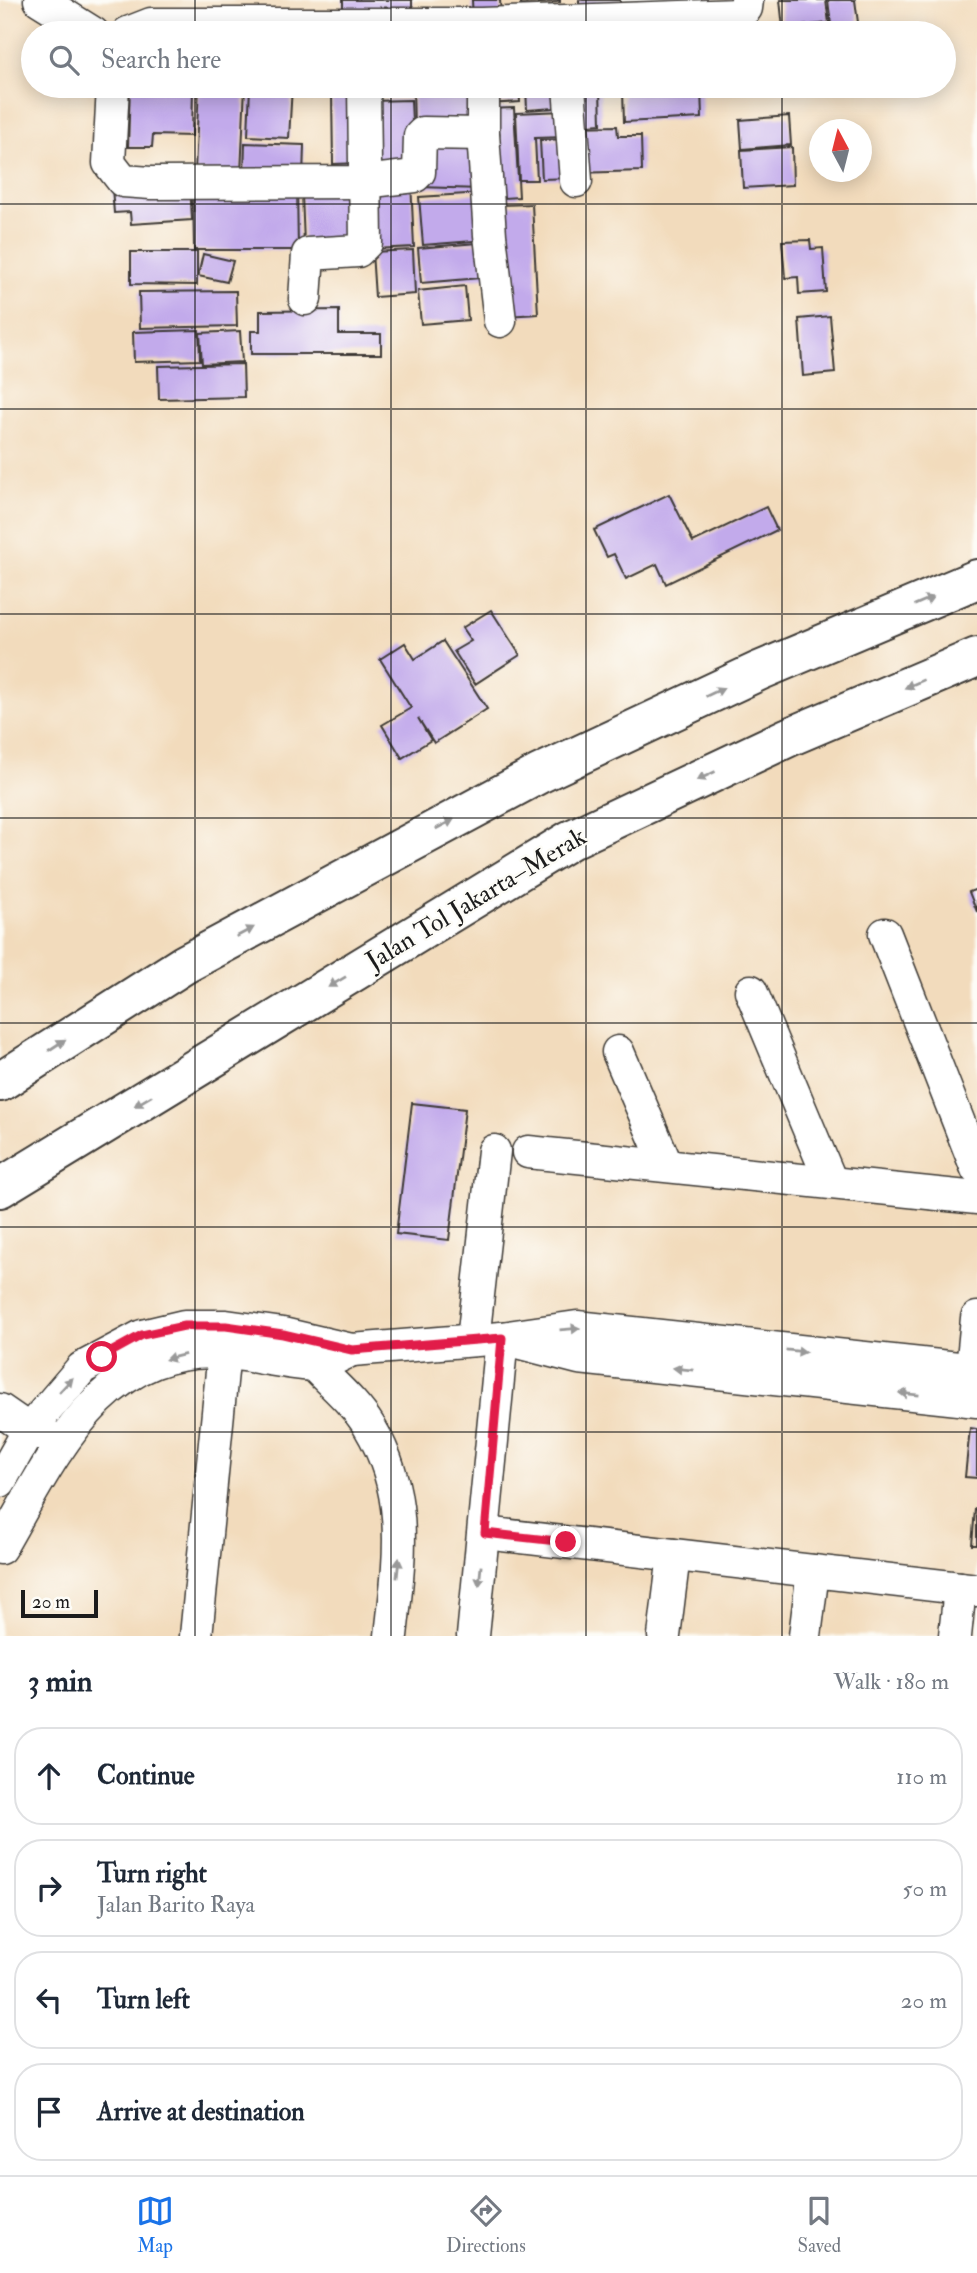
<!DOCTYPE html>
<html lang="en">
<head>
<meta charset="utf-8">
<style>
	:root { --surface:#fff; --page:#f6f6f7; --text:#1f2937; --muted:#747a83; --line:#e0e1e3; --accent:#1a73e8 }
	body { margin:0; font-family:"IM FELL Double Pica",serif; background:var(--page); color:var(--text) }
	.compass { position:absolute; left:809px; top:119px; width:63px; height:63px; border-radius:50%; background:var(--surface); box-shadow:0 4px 18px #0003; rotate:353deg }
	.scale { position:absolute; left:21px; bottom:18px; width:77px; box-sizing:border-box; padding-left:7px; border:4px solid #1c1c1c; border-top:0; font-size:19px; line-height:24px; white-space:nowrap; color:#1c1c1c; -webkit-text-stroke:5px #fdfcf7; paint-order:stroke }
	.stop { position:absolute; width:21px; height:21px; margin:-16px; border:5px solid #e11d48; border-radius:50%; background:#fff }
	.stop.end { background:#e11d48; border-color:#fff; box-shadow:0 2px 7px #0008 }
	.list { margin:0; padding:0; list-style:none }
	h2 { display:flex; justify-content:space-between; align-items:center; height:91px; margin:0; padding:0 28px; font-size:30px }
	h2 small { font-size:23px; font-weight:400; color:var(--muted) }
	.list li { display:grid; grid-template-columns:46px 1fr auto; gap:21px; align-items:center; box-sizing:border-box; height:98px; margin:0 14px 14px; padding:0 14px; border:2px solid var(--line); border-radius:28px }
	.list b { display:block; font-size:26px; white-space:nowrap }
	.list p { margin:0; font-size:23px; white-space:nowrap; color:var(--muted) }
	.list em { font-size:23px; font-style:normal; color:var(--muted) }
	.icon { flex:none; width:38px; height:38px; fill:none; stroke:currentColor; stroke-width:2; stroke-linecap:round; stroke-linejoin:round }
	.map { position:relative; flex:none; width:977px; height:1636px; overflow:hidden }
	.search { position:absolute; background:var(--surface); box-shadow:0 4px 18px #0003; left:21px; right:21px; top:21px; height:77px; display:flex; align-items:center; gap:18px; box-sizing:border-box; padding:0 24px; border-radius:38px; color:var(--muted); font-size:26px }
	.sheet { height:539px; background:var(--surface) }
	nav { display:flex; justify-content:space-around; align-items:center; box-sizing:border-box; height:98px; border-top:2px solid var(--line); background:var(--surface); font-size:19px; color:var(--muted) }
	nav a { display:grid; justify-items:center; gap:4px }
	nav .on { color:var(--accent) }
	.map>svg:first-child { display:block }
</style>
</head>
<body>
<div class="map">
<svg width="977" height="1636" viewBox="0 0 977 1636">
	<rect width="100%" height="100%" fill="#fdfcf7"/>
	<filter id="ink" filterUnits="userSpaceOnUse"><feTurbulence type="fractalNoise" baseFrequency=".0143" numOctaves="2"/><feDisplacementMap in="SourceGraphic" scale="14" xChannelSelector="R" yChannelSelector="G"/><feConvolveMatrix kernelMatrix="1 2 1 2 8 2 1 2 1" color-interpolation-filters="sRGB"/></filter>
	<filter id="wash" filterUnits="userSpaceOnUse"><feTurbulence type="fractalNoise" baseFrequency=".00686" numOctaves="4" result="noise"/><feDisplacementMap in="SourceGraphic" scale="28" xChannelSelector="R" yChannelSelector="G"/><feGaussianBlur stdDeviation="1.57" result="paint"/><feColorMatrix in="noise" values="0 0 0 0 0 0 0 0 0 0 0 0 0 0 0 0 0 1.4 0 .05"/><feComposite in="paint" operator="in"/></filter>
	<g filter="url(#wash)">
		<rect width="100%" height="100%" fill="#f2dbbc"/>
		<g id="blocks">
			<g fill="#c2aaeb">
				<path d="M343 0H412V18L343 17Z"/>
				<path d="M472 0H500L501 17 473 19Z"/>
				<path d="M521 0H560V2L521 4Z"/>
				<rect x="579" y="0" width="41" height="9"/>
				<path d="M780 0H826L829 23 783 28Z"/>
				<path d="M828 0H855L859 30 832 33Z"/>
				<path d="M130 86H193L192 136 153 135 152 147H128Z"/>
				<path d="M199 86H245L241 173 195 171Z"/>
				<path d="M250 86H292L289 138 248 136Z"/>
				<path d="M367 86H407V95L367 94Z"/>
				<path d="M413 86H478L479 127 414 128Z"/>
				<path d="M487 86H519L520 102 488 104Z"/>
				<path d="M526 86H554L555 108 527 110Z"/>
				<path d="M701 88 702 118 624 122 623 91Z"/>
				<path d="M600 89 601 124 575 126 573 90Z"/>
				<path d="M360 93 362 163 333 164 332 94Z"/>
				<path d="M411 100 414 166 372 168 370 101Z"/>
				<path d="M514 108 519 197 490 199 486 109Z"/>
				<path d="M564 111 566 137 535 138 537 180H519L516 113Z"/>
				<path d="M789 116 791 145 742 149 740 120Z"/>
				<path d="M617 126 618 136H641L642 171 577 173 576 127Z"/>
				<path d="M435 136 481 137 480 189 420 187Z"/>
				<path d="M570 139 572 178 542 179 540 140Z"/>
				<path d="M245 143 304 145 303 178 244 175Z"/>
				<path d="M792 147 793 185 743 188 741 150Z"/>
				<path d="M411 181 414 247 373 249 370 183Z"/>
				<path d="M190 184 192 220 131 224 130 212 114 213 112 188Z"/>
				<path d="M297 186 298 250H194L193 187Z"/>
				<path d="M354 191 357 242 304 244 302 194Z"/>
				<path d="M482 193 486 240 423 245 419 197Z"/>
				<path d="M532 204 538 314 505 316 499 205Z"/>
				<path d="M810 240 811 249 823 248 826 292 799 294 798 277 785 278 782 241Z"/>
				<path d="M489 242 492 277 421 283 418 248Z"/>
				<path d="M413 250 415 294 375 297 372 252Z"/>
				<path d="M131 252H197V285L131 284Z"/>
				<path d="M203 254 233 261 227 282 198 276Z"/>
				<path d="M465 286 468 320 421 324 418 291Z"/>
				<path d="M236 291 237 326 140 328 139 292Z"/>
				<path d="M339 310V334H381V354H251V331H260V311Z"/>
				<path d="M830 316 835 373 803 376 799 319Z"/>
				<path d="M199 330 200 360 134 362 133 332Z"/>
				<path d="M240 331 242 362 202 364 200 333Z"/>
				<path d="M243 364 244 397 159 399 158 366Z"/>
				<path d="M669 494 693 542 766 507 777 530 666 584 657 564 626 579 614 554 607 557 594 530Z"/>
				<path d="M491 610 520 655 475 684 454 651 471 641 462 628Z"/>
				<path d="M443 641 487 709 434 743 418 718 431 740 402 758 382 725 411 708 380 659 405 643 415 659Z"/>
				<path d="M977 889V912L969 892Z"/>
				<path d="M412 1103 465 1109 449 1240 396 1234Z"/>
				<path d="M970 1428 977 1429V1478L965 1477Z"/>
				<path d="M975 1509H977V1545H972Z"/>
			</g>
		</g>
	</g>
	<g filter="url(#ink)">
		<use href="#blocks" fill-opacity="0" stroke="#3c3934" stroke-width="2"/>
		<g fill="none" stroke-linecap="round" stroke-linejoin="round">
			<defs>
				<g id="minor">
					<path d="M40 0 93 33"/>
					<path d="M128 33 151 24H482L738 15 746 8 747 0"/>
					<path d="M113 86 109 163 123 181 151 183 364 182 415 176 419 172 420 136 423 133 483 134V86"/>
					<path d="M569 86 576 181"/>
					<path d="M483 134 490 235 500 321"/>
					<path d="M305 299 308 254 358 251 366 243 364 86"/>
					<path d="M885 934 977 1169"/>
					<path d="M751 991 831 1182"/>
					<path d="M618 1052 666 1164"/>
					<path d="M528 1152 977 1198"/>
					<path d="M473 1340 494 1151"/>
					<path d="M517 1342 579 1358 977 1401"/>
					<path d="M315 1366C333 1385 356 1404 369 1426 411 1495 399 1561 391 1636"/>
					<path d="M972 1369 977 1318"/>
					<path d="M0 1410 29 1430 48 1436"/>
					<path d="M0 1481 29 1430 82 1368 142 1336 184 1326H226L283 1334 352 1350 502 1338 577 1327 977 1370"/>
					<path d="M485 1533 977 1590"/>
					<path d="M0 1548C53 1457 102 1341 228 1353 243 1354 310 1367 318 1365 329 1362 341 1355 352 1350"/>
					<path d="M196 1636 226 1331"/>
					<path d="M473 1636 502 1338"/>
					<path d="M664 1636 674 1555"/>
					<path d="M805 1636 813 1571"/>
					<path d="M955 1636 960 1588"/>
				</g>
				<g id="motorway">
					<path d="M0 1082 185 964 539 774 759 671 977 579"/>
					<path d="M0 1188 570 840 789 737 977 657"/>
				</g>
			</defs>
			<use href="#minor" stroke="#3c3934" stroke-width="35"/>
			<use href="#motorway" stroke="#3c3934" stroke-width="42"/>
			<use href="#minor" stroke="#fff" stroke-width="32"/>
			<use href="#motorway" stroke="#fff" stroke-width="38"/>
		</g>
		<defs><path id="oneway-solid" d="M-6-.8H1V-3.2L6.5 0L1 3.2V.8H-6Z" transform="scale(1.75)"/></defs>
		<g fill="#999">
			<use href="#oneway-solid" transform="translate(924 601) rotate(-23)"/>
			<use href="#oneway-solid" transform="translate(914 684) rotate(157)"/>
			<use href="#oneway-solid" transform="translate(715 692) rotate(-25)"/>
			<use href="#oneway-solid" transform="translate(706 776) rotate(155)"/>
			<use href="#oneway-solid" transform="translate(445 824) rotate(-28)"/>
			<use href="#oneway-solid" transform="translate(245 932) rotate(-28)"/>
			<use href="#oneway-solid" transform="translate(337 982) rotate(149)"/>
			<use href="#oneway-solid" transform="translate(57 1045) rotate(-33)"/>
			<use href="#oneway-solid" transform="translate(143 1101) rotate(149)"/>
			<use href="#oneway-solid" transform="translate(570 1329) rotate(-5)"/>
			<use href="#oneway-solid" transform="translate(796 1351) rotate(6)"/>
			<use href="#oneway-solid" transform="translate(175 1357) rotate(165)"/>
			<use href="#oneway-solid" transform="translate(683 1369) rotate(-174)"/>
			<use href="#oneway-solid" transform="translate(66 1385) rotate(-47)"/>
			<use href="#oneway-solid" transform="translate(909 1394) rotate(-174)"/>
			<use href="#oneway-solid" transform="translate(398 1568) rotate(-84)"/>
			<use href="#oneway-solid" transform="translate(480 1576) rotate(96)"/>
		</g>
	</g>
	<g fill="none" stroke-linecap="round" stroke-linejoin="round" filter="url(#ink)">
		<path stroke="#e11d48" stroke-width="9" d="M102 1357 142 1335 184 1326H226L283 1334 352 1350 502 1338 485 1533 566 1542"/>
	</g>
	<path fill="none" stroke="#1c1c1c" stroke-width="2" stroke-opacity="0.55" d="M195 0V33M391 0V33M586 0V33M782 0V33M195 86V1636M391 86V1636M586 86V1636M782 86V1636M0 204H977M0 409H977M0 614H977M0 818H977M0 1023H977M0 1227H977M0 1432H977"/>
	<g text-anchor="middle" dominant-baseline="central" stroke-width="5" stroke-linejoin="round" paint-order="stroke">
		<g font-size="26" fill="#1c1c1c" stroke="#fdfcf7">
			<text transform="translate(476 899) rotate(-31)">Jalan Tol Jakarta–Merak</text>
		</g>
	</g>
</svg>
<svg class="compass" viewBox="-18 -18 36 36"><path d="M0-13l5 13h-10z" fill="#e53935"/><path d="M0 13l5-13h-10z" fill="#747a83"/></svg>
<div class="scale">20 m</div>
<div class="stop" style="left:102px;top:1357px"></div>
<div class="stop end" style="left:566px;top:1542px"></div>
<div class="search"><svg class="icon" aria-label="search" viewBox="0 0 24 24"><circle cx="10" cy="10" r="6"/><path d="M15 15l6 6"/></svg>Search here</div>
</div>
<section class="sheet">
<h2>3 min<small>Walk · 180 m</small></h2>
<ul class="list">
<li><svg class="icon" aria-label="ahead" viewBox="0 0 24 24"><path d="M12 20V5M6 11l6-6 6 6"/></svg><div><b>Continue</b></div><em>110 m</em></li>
<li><svg class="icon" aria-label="right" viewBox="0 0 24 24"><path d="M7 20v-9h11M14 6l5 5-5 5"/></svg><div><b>Turn right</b><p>Jalan Barito Raya</p></div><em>50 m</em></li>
<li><svg class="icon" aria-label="left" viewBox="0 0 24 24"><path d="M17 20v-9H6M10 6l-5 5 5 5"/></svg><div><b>Turn left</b></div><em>20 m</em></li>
<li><svg class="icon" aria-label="arrive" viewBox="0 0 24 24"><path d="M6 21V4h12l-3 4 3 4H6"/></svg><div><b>Arrive at destination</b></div></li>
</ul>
</section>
<nav>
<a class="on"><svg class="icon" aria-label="map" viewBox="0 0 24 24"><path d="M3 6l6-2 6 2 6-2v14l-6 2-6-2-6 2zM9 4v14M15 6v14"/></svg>Map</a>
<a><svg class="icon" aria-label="directions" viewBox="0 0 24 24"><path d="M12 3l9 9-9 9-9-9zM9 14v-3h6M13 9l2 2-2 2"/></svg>Directions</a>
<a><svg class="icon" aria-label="saved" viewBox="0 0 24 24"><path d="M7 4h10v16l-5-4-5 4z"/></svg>Saved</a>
</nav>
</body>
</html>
